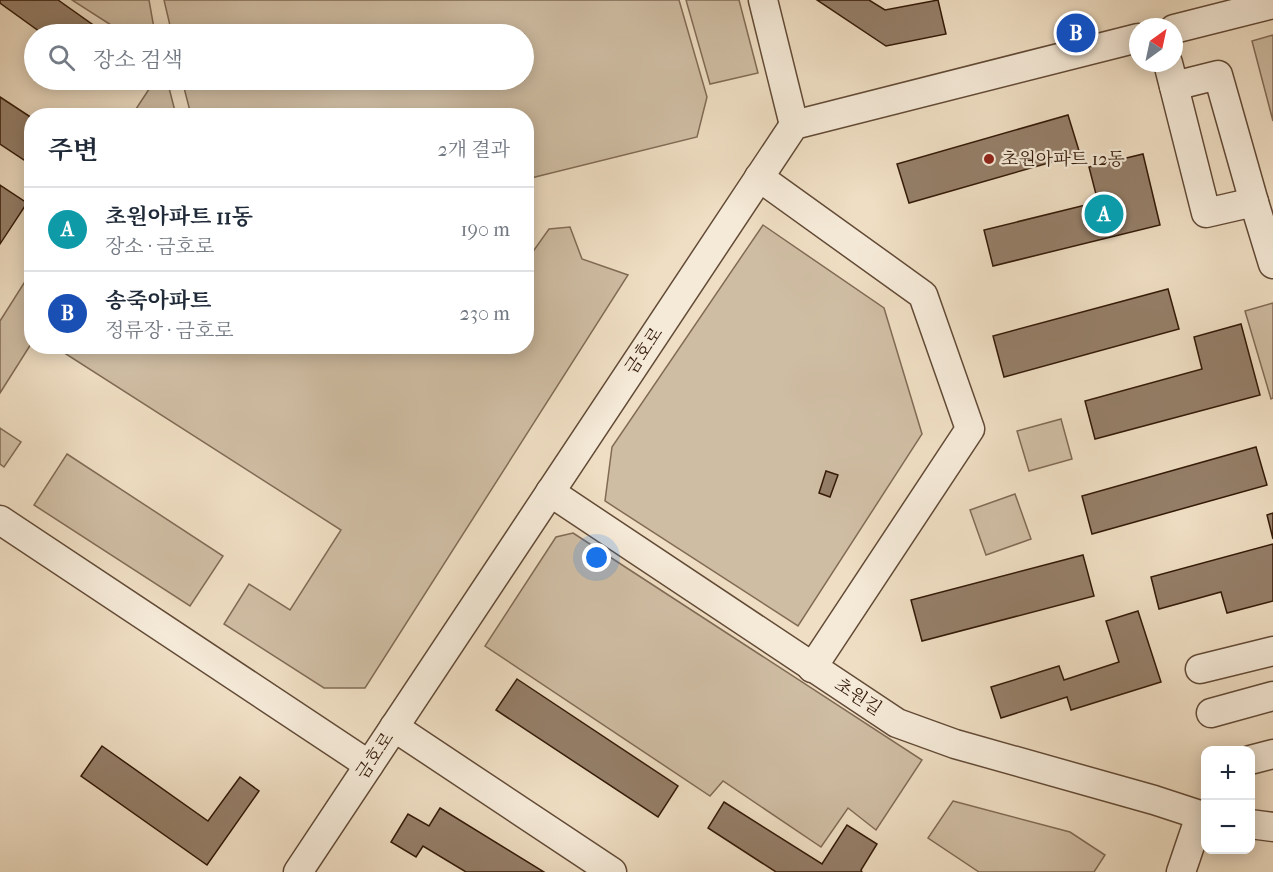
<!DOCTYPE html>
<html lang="ko">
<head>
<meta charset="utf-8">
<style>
	:root { --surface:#fff; --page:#f2f2f3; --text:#1f2937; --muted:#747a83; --line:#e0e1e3; --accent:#2563eb }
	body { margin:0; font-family:"IM FELL French Canon","Noto Serif KR",serif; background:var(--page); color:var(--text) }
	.controls { position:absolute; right:18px; bottom:18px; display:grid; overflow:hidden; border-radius:12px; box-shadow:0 3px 15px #0003 }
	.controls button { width:54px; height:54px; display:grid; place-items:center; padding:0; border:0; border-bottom:2px solid var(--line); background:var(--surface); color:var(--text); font:30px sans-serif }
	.compass { position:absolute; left:1129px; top:18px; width:54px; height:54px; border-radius:50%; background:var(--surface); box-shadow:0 3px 15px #0003; rotate:33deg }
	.you { position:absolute; left:597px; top:558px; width:21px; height:21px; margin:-15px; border:4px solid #fff; border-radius:50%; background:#1a73e8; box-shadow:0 0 0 9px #1a73e833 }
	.badge { display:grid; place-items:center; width:39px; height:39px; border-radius:50%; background:var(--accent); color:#fff; font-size:20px; font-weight:700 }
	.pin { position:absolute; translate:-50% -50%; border:3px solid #fff; box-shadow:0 2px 6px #0006 }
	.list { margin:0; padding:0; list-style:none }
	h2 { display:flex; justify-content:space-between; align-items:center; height:78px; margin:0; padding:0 24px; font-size:26px }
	h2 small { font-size:20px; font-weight:400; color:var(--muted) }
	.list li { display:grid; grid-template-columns:39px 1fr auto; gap:18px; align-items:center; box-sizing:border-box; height:84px; padding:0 24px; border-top:2px solid var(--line) }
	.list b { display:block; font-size:22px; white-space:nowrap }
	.list p { margin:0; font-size:20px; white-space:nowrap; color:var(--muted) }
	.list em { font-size:20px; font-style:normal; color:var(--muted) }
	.icon { flex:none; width:33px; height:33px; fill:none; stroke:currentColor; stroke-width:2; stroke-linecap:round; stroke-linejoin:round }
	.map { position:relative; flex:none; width:1273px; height:872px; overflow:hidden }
	.search { position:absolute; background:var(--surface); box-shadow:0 3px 15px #0003; left:24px; top:24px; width:510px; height:66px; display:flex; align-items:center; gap:15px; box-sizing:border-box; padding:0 21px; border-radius:33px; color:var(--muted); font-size:22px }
	.panel { position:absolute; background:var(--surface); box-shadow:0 3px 15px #0003; left:24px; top:108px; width:510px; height:246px; border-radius:24px }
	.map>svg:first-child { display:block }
</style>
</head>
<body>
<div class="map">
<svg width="1273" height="872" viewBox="0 0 1273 872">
	<rect width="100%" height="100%" fill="#efdec3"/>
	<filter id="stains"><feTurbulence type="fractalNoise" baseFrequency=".00333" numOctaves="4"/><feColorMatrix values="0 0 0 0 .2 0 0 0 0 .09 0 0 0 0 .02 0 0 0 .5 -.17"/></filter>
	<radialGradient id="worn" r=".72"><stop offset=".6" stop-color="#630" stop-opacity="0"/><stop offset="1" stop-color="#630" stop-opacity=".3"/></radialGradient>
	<g fill="#cfbda3" stroke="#816b55" stroke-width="1.5">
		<path d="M72 0H149L155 34H125Z"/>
		<path d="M164 0H679L707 97 697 137 527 179 526 116 191 115 182 80H524V34H172Z"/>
		<path d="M686 0H739L758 73 710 84Z"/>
		<path d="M1273 35V121L1252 41Z"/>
		<path d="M155 80H167L176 115H132Z"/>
		<path d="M763 225 884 308 922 434 798 626 605 501 612 447Z"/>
		<path d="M570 227 582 259 628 275 365 688H324L224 624 249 584 290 610 341 530 55 347 526 346 527 260 549 229Z"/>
		<path d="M31 272V344L0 393V321Z"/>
		<path d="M1273 303V398L1271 399 1245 311Z"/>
		<path d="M1061 419 1072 459 1029 471 1017 431Z"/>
		<path d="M0 428 21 442 4 467 0 464Z"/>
		<path d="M67 454 223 556 190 606 34 505Z"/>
		<path d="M1015 494 1031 539 986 555 970 510Z"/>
		<path d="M573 533 922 760 876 830 848 808 821 847 723 781 710 796 485 646 556 537Z"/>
		<path d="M953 801 1070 832 1105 855 1094 872H979L928 838Z"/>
	</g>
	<g fill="#957f69" stroke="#331907" stroke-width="1.5">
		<path d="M0 0H58L106 34H43L0 3Z"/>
		<path d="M817 0H869L885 10 938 0 946 34 886 46Z"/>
		<path d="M106 80H122L116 87Z"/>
		<path d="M0 97 32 118V155L27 162 0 144Z"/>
		<path d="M1068 115 1080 154 909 203 897 164Z"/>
		<path d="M1143 154 1160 225 993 266 984 230 1098 202 1089 167Z"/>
		<path d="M0 185 27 203 0 244Z"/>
		<path d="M1168 289 1179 329 1004 377 993 336Z"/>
		<path d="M1241 324 1260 395 1095 439 1085 401 1202 369 1194 337Z"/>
		<path d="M1256 447 1267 485 1092 534 1082 496Z"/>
		<path d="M826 471 838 475 830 497 819 493Z"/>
		<path d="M1273 513V539L1267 515Z"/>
		<path d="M1273 544V601L1227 613 1221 592 1159 609 1151 577Z"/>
		<path d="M1083 555 1094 596 922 641 911 600Z"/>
		<path d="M1138 611 1161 682 1071 710 1067 697 1001 718 991 687 1059 666 1064 680 1119 662 1106 621Z"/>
		<path d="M517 679 678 786 658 817 496 710Z"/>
		<path d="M102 746 208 821 240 777 259 791 207 865 81 776Z"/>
		<path d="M724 802 822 864 847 825 877 844 861 870 862 872H776L708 828Z"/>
		<path d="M440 808 544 872H466L423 846 416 857 391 842 408 814 429 826Z"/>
	</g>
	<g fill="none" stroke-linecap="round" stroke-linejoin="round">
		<defs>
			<g id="minor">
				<path d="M763 0 794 125"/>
				<path d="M1174 29 1273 4"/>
				<path d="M1168 63 1206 213 1254 202 1273 264"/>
				<path d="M1174 86 1218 75 1254 202"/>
				<path d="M759 177 923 295 970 429 812 668"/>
				<path d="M550 492 897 723 955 744 1154 800 1206 817"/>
				<path d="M0 520 369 765"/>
				<path d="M1200 669 1273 651"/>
				<path d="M1211 713 1273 696"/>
				<path d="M394 727 612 872"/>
				<path d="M1250 760 1273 754"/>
				<path d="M1250 824 1273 827"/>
				<path d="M298 872 794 125 1138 38"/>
				<path d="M1181 872 1200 816"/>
			</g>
		</defs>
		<use href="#minor" stroke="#624a36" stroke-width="31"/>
		<use href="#minor" stroke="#f5ead8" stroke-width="28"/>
	</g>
	<circle fill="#8f2418" stroke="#f5ead8" stroke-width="2" cx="989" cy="159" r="6"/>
	<g text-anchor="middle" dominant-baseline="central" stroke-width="4.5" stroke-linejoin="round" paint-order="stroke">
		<g font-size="18" fill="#331907" stroke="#f5ead8" text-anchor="start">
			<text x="1001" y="159">초원아파트 12동</text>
		</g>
		<g font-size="18" fill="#331907" stroke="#f5ead8">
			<text transform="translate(644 351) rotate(-56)">금호로</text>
			<text transform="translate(858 697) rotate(33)">초원길</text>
			<text transform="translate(375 756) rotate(-56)">금호로</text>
		</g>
	</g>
	<rect width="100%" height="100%" filter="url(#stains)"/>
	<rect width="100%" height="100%" fill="url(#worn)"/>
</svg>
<div class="controls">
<button>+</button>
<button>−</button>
</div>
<svg class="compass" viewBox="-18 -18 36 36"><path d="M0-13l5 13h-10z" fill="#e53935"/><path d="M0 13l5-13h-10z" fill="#747a83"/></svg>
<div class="you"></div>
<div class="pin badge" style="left:1104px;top:214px;background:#0f9aa8">A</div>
<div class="pin badge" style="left:1076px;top:33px;background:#1a4fb4">B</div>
<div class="search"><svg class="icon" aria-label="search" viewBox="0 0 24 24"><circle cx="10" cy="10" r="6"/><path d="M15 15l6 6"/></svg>장소 검색</div>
<section class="panel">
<h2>주변<small>2개 결과</small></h2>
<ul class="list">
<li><span class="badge" style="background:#0f9aa8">A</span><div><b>초원아파트 11동</b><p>장소 · 금호로</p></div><em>190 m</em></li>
<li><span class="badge" style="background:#1a4fb4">B</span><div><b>송죽아파트</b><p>정류장 · 금호로</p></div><em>230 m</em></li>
</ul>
</section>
</div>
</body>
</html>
